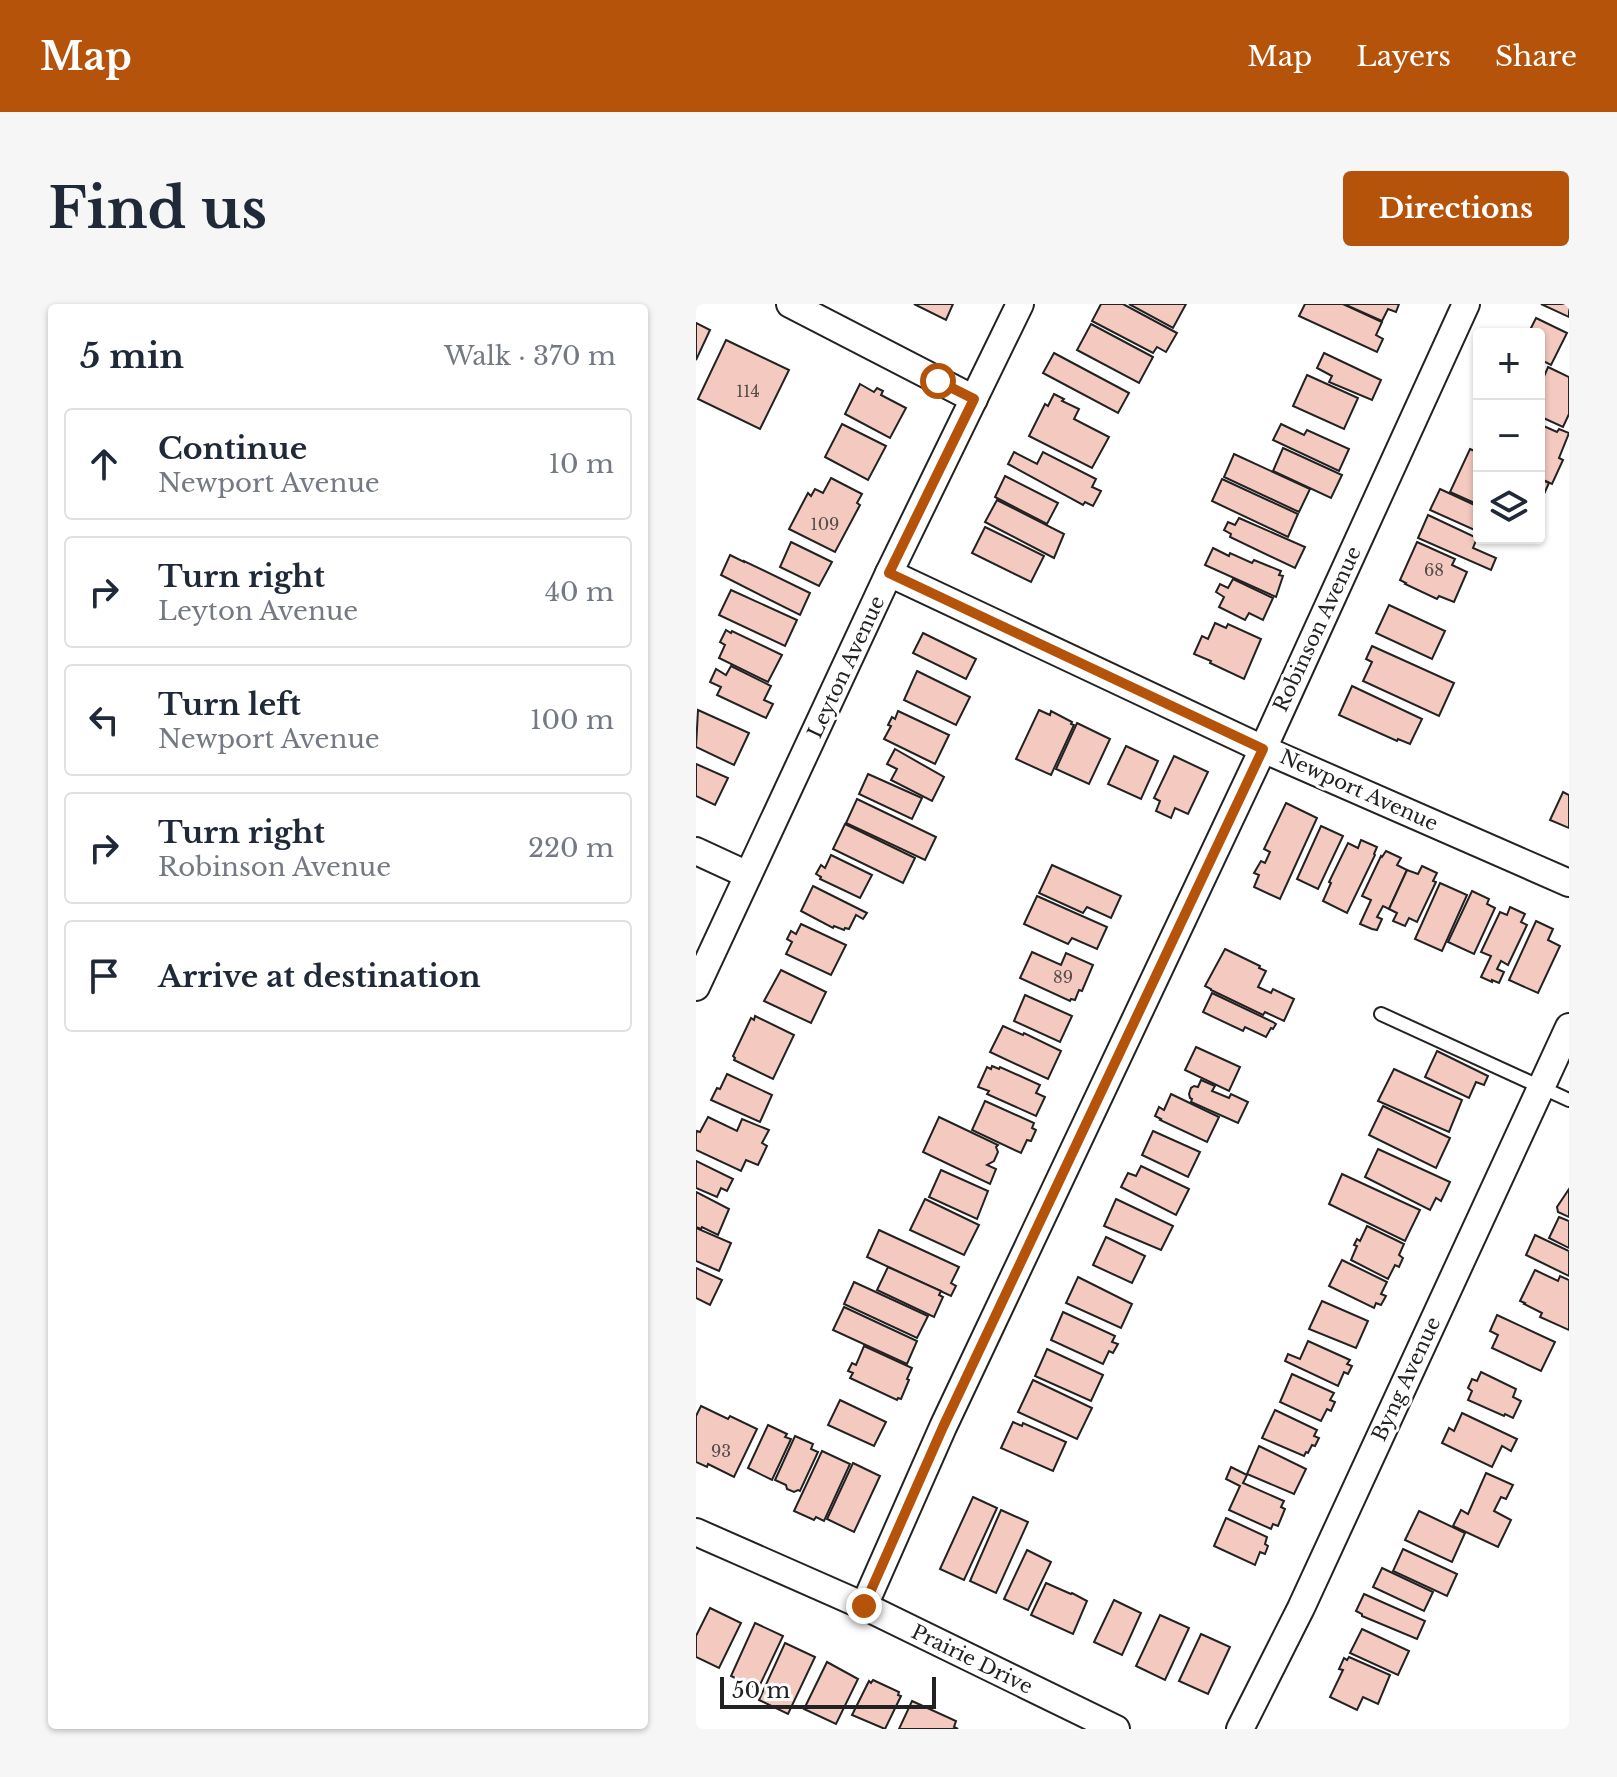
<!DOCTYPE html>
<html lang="en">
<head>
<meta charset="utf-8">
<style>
	:root { --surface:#fff; --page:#f6f6f7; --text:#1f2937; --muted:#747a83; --line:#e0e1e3; --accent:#b45309 }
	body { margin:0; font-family:"Libre Baskerville",serif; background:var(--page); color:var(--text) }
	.controls { position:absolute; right:24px; top:24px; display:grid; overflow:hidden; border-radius:8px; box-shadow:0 2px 6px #0004 }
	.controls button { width:72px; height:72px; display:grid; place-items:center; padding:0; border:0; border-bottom:2px solid var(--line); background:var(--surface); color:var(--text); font:40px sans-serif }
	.scale { position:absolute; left:24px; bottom:20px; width:216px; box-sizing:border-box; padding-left:8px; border:4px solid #222; border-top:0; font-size:22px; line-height:28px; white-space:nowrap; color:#222; -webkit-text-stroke:6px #fff; paint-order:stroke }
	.stop { position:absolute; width:24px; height:24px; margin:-18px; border:6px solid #b45309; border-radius:50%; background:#fff }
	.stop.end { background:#b45309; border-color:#fff; box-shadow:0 2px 8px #0008 }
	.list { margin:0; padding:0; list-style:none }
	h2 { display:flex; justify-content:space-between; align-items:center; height:104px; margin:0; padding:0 32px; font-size:34px }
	h2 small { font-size:26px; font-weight:400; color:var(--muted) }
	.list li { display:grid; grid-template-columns:52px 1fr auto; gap:24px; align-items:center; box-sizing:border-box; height:112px; margin:0 16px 16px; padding:0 16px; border:2px solid var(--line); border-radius:8px }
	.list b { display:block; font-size:30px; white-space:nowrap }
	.list p { margin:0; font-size:26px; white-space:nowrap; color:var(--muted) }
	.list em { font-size:26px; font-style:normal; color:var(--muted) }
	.icon { flex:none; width:44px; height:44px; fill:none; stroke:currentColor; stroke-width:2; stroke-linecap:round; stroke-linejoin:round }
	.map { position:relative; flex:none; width:873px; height:1425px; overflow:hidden; border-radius:8px }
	header { display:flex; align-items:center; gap:48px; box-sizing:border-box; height:112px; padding:0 40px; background:var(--accent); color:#fff }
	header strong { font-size:38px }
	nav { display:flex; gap:44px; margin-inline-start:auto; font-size:28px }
	.intro { display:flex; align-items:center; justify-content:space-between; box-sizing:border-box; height:192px; padding:0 48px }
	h1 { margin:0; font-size:56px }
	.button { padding:20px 36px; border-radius:8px; background:var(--accent); color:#fff; font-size:28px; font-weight:700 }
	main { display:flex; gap:48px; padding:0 48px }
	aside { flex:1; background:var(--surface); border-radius:8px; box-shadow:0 2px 6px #0004 }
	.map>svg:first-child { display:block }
</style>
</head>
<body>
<header>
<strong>Map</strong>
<nav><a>Map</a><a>Layers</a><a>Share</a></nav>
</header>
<div class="intro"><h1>Find us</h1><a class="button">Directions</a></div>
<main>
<aside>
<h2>5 min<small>Walk · 370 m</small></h2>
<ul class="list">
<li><svg class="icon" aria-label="ahead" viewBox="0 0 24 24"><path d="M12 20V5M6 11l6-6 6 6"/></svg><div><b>Continue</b><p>Newport Avenue</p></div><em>10 m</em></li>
<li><svg class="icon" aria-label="right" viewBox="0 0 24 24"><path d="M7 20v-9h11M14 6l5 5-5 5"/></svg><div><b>Turn right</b><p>Leyton Avenue</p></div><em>40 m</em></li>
<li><svg class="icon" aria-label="left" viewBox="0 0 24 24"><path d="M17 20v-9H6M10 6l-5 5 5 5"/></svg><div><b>Turn left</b><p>Newport Avenue</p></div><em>100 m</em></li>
<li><svg class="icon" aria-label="right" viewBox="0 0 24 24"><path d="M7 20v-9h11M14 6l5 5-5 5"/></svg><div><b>Turn right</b><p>Robinson Avenue</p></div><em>220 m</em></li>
<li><svg class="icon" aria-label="arrive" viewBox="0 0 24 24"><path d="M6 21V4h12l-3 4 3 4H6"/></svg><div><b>Arrive at destination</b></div></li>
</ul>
</aside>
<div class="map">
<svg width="873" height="1425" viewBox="0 0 873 1425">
	<rect width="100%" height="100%" fill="#fff"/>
	<g fill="#f3c9c0" stroke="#222" stroke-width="2">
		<path d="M218 0H257L250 16Z"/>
		<path d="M405 0H427L481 29 470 48 461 43 457 49 396 17Z"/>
		<path d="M433 0H490L477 24Z"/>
		<path d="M609 0H647L686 18 680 31 687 35 681 48 603 12Z"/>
		<path d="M648 0H703L700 8 692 5 686 17Z"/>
		<path d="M845 0H873V13Z"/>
		<path d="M840 14 871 29 855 61 843 55V30H829L830 26 833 28Z"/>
		<path d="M0 19 14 26 0 56Z"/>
		<path d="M395 20 457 53 443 79 381 46Z"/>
		<path d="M30 36 93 66 64 125 2 95Z"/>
		<path d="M358 49 433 89 422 109 347 69Z"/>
		<path d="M628 49 685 76 676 96 633 78 636 72 621 64Z"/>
		<path d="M852 63 873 73V110L867 123 843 112V73L847 75Z"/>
		<path d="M611 71 662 94 648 125 597 102Z"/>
		<path d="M164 80 178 88 181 84 187 87 185 91 210 104 194 134 149 110Z"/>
		<path d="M358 90 368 95 366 97 383 105 378 115 413 133 396 164 333 132 349 100 352 102Z"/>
		<path d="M146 120 190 142 172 176 129 153Z"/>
		<path d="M585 120 608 131 611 126 653 145 643 167 577 136Z"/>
		<path d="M843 120 861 128 863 125 873 129 863 154 867 156 856 180 843 174Z"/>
		<path d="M587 144 646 171 635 194 577 167Z"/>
		<path d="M774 145 783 149V201L754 188Z"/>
		<path d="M318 148 341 160 347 148 400 175 396 183 405 187 397 202 389 198 387 201 312 160Z"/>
		<path d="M538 150 614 185 603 208 528 173Z"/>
		<path d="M309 172 362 199 351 220 299 193Z"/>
		<path d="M135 174 166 190 161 199 164 201 139 248 93 225 112 189 115 192 119 185 127 189Z"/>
		<path d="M843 174 853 179 843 201Z"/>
		<path d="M526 175 602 210 592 233 516 197Z"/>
		<path d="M744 185 783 203V228L734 206Z"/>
		<path d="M301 196 368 230 358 254 289 218Z"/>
		<path d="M732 211 781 234 777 244 800 254 795 266 722 234Z"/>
		<path d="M543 214 609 243 599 264 534 233 535 230 528 226 532 218 539 221Z"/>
		<path d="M289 223 348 252 335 278 276 249Z"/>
		<path d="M95 238 136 258 123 282 84 263Z"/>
		<path d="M721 238 759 255 756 261 771 268 758 298 743 292 741 295 709 280 710 279 704 276Z"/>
		<path d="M517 244 533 252 534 249 556 259 558 256 585 267 583 271 587 272 580 293 509 261Z"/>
		<path d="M34 251 48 258V257L114 289 104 311 25 271Z"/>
		<path d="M537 275 577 294 567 316 553 309 549 316 523 303 528 293 520 288 524 280 532 284Z"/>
		<path d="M35 286 101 316 89 342 23 311Z"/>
		<path d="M693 301 749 327 736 355 680 329Z"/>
		<path d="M519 319 530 324 532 320 565 335 548 375 514 359 515 357 498 350 506 332 512 335Z"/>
		<path d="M30 326 35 329 36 327 86 351 72 378 23 354 29 341 24 338Z"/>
		<path d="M227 329 280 355 270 375 217 349Z"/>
		<path d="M676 342 758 379 743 412 667 377 676 358 670 355Z"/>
		<path d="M35 362 75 382 68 396 77 400 70 414 21 391 25 383 14 378 20 365 30 371Z"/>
		<path d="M221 367 274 393 260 421 208 396Z"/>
		<path d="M656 382 726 415 714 440 702 435 701 437 643 411Z"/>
		<path d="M2 406 53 429 38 461 0 443Z"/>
		<path d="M343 406 354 411 355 407 376 418 375 420 378 421 355 471 320 455Z"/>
		<path d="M202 407 253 431 239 460 188 435 195 422 192 421 196 413 199 415Z"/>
		<path d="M381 419 414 435 393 480 360 465Z"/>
		<path d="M430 442 462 457 445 495 412 480Z"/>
		<path d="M199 445 248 473 236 497 195 476 201 465 191 460Z"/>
		<path d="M478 452 512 468 492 510 479 504 475 514 460 507 464 497 458 494Z"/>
		<path d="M0 460 32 474 19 501 0 492Z"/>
		<path d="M172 470 226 494 216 515 163 490Z"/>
		<path d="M867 488 873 491V524L854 516Z"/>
		<path d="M161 495 240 533 229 556 150 519Z"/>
		<path d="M590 499 621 514 584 595 558 583 563 571 558 569 565 557 569 559 574 548 568 545Z"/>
		<path d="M149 520 219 554 207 579 137 545Z"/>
		<path d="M625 522 647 532 622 585 601 575Z"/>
		<path d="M665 536 681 543 678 550 679 551 651 609 627 597 635 579 633 578 652 539 662 544Z"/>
		<path d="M690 547 705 554 701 561 711 566 693 605 687 602 681 613 686 615 681 626 676 625 664 620 675 596 666 592 685 552 686 553Z"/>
		<path d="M135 551 176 571 164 594 124 575 125 573 120 570 125 561 129 564Z"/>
		<path d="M356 561 425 592 415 614 391 603 387 609 343 589Z"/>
		<path d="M726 562 741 569 737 577 740 578 721 618 713 614 709 622 697 617 701 609 693 605 711 566 722 570Z"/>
		<path d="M744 579 771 591 746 647 719 635Z"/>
		<path d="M117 582 171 609 167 615 160 611 153 625 149 624 148 626 138 622 137 624 105 607Z"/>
		<path d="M776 587 793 595 791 600 799 604 778 650 752 638Z"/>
		<path d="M341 592 411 623 401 645 376 634 372 640 328 620Z"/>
		<path d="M814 603 829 610 825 618 831 621 812 661 805 657 801 665 808 668 803 679 796 676V678L785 673 795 652 785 648 804 608 811 611Z"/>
		<path d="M840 617 857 625 852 636 864 642 842 689 813 676Z"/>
		<path d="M105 620 150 641 135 671 90 650 96 638 91 635 95 627 100 630Z"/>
		<path d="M529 645 564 662 563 664 570 667 562 683 575 689 577 685 598 695 588 717 569 708 567 711 515 686V685L509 682Z"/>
		<path d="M336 648 365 661 370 649 397 661 386 687 383 686 379 696 375 695 374 697 324 674Z"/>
		<path d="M85 666 130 688 115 719 68 697Z"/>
		<path d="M516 689 577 718 580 720 577 725 575 724 570 733 549 723 547 727 507 708Z"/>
		<path d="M329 691 376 712 364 738 318 717Z"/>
		<path d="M59 712 98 731 77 775 38 756 39 754 37 752 55 714 58 716Z"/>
		<path d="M307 722 327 731 328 729 365 747 352 775 294 748Z"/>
		<path d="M500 743 544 763 533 787 489 766Z"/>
		<path d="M741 747 792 772 788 781 780 778 773 794 729 773Z"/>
		<path d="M296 762 303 765 304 763 344 781 340 789 349 793 340 812 291 790 293 787 282 783 291 763 295 765Z"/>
		<path d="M698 765 766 796 753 828 682 797Z"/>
		<path d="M31 770 76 791 64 818 15 796 21 784 24 785Z"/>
		<path d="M505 776 519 782 516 787 533 794 535 790 552 798 542 819 495 798 496 795 494 794 493 790 495 784 498 782 502 783Z"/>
		<path d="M475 790 523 813 511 838 464 816 465 815 459 812 463 803 468 806Z"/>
		<path d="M289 797 338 819 336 824 340 826 335 837 331 836 325 849 276 826Z"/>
		<path d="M687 802 754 834 740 864 673 831Z"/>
		<path d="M12 813 41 827 46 815 73 826 66 839 71 842 62 861 50 856 45 867 0 846V830L1 827 4 828Z"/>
		<path d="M243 813 302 841 300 843 302 848 298 857 291 861 300 865 294 880 227 848Z"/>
		<path d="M457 827 504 848 492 873 446 851Z"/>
		<path d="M682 845 754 878 745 897 740 894 734 906 669 873Z"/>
		<path d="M0 857 37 875 31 887 25 884 21 893 0 884Z"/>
		<path d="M445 862 493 885 480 911 425 883 432 869 440 872Z"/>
		<path d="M245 866 292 887 281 915 233 893Z"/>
		<path d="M646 870 724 906 709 937 633 900Z"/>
		<path d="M873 885V913L862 908 861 903Z"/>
		<path d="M0 888 33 905 22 931 6 923 5 925 0 923Z"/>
		<path d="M229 895 283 921 268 951 214 926Z"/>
		<path d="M420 895 477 922 465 946 408 922Z"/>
		<path d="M863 913 873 917V944L853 934Z"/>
		<path d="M671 922 708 940 703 951 707 954 703 963 699 961 692 975 655 956 661 942 658 941 661 935 664 937Z"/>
		<path d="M0 924 35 939 23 967 0 957Z"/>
		<path d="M183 926 263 963 255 979 260 982 255 992 171 953Z"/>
		<path d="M839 931 873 947V972L830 951Z"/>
		<path d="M410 933 449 952 436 979 397 961Z"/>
		<path d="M646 956 691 978 685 990 690 992 685 1001 680 999 678 1004 633 982Z"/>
		<path d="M192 963 245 987 243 991 247 993 238 1013 181 986Z"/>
		<path d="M0 964 26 976 14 1001 0 994Z"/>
		<path d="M839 966 862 977 864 972 873 976V1026L844 1013 846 1009 828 1000 829 999 824 997Z"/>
		<path d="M382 973 436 1000 425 1024 370 999Z"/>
		<path d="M158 978 232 1012 221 1034 148 1000Z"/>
		<path d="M626 997 672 1017 660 1044 613 1025Z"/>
		<path d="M148 1003 221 1037 211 1060 137 1026Z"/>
		<path d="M367 1008 419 1032 416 1038 422 1040 417 1049 413 1047 407 1060 355 1036Z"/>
		<path d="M801 1011 859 1038 845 1067 796 1044 802 1031 794 1027Z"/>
		<path d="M612 1037 654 1056 651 1060 656 1062 652 1070 648 1068 642 1082 589 1057 592 1050 604 1055Z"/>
		<path d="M168 1042 216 1064 211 1075 213 1076 205 1095 202 1094 201 1096 154 1074 157 1069 152 1067 156 1059 160 1061Z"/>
		<path d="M351 1045 407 1071 395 1097 339 1072Z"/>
		<path d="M785 1068 820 1085 817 1093 825 1097 817 1114 809 1110 808 1112 772 1096 776 1087 772 1084 776 1075 781 1077Z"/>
		<path d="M596 1070 638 1089 634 1096 639 1098 635 1107 631 1105 625 1117 584 1098Z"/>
		<path d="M337 1076 396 1104 381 1135 322 1108Z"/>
		<path d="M144 1096 190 1118 178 1142 132 1121Z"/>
		<path d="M5 1102 32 1115 34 1112 61 1125 38 1173 12 1160 11 1163 0 1158V1112Z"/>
		<path d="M579 1106 621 1126 618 1132 623 1134 619 1142 616 1141 612 1149 610 1148 608 1152 566 1134Z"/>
		<path d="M766 1109 821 1135 815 1147 806 1142 796 1163 746 1139 753 1124 758 1127Z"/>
		<path d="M317 1118 326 1122 327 1119 370 1138 357 1167 305 1144Z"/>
		<path d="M72 1121 91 1130 89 1133 95 1135 76 1176 52 1164Z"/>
		<path d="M99 1132 117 1140 115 1145 122 1148 104 1187 102 1186 98 1188 91 1185 90 1181 79 1176Z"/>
		<path d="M563 1142 610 1165 598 1190 551 1170Z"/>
		<path d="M126 1147 154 1160 128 1217 120 1213 118 1216 98 1207Z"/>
		<path d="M157 1159 184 1172 158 1228 131 1215Z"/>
		<path d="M535 1163 551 1171 547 1179 588 1197 585 1203 589 1205 582 1222 577 1220 575 1225 533 1206 544 1182 530 1175Z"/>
		<path d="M790 1169 817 1181 810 1195 805 1193 798 1207 815 1216 802 1243 757 1222 765 1206 772 1210Z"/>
		<path d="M277 1193 301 1204 268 1276 244 1265Z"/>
		<path d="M305 1206 332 1218 300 1289 274 1277Z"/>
		<path d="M723 1207 769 1229 756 1258 709 1236Z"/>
		<path d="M530 1214 571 1233 569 1240 572 1242 569 1250 564 1248 559 1261 518 1242Z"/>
		<path d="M707 1245 761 1270 751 1292 697 1267Z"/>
		<path d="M331 1246 355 1258 332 1306 308 1295Z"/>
		<path d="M686 1264 737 1288 728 1307 677 1283Z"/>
		<path d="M350 1279 375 1290 376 1289 391 1297 377 1330 335 1311Z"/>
		<path d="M668 1290 729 1317 721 1335 666 1312V1310L660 1307Z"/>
		<path d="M418 1296 445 1309 426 1351 398 1338Z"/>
		<path d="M14 1304 45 1319 23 1364 0 1353V1332Z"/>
		<path d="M464 1311 493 1324 469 1376 440 1362Z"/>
		<path d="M59 1319 87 1332 62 1385 35 1372Z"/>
		<path d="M666 1325 713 1347 702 1371 654 1349Z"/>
		<path d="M505 1330 534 1343 512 1390 483 1377Z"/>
		<path d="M89 1339 119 1353 92 1410 63 1396Z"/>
		<path d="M653 1353 694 1371 682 1400 667 1393 661 1406 634 1393 647 1366 643 1365 648 1354 651 1356Z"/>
		<path d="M131 1358 162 1375 140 1420 108 1405Z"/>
		<path d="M177 1376 203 1388 202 1391 205 1392 189 1425 156 1411 173 1377 175 1379Z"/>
		<path d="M216 1397 260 1417 258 1423 262 1425H203Z"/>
	</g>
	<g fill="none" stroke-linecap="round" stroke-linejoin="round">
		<defs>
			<path id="service" d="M685 710 873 796"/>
			<g id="minor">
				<path d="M94 0 278 95"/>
				<path d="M193 269 567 445 873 579"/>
				<path d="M0 547 52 571"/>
				<path d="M0 683 193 269 324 0"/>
				<path d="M0 1228 168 1302 420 1425"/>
				<path d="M168 1302 247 1123 567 445 770 0"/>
				<path d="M544 1425 605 1304 873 723"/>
			</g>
		</defs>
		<use href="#service" stroke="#222" stroke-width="16"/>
		<use href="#minor" stroke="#222" stroke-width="30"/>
		<use href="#service" stroke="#fff" stroke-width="12"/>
		<use href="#minor" stroke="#fff" stroke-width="26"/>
	</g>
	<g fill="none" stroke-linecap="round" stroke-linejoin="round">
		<path stroke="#b45309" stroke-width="10" d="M168 1302 247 1123 567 445 193 269 278 95 242 77"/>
	</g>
	<g text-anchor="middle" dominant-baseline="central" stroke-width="6" stroke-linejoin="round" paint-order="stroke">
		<g font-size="16" fill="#564c4a">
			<text x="52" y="87">114</text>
			<text x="129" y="220">109</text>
			<text x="738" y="266">68</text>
			<text x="367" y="673">89</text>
			<text x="25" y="1147">93</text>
		</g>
		<g font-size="20" fill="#222" stroke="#fff">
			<text transform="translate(621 325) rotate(-65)">Robinson Avenue</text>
			<text transform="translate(150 363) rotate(-65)">Leyton Avenue</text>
			<text transform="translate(663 486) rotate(24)">Newport Avenue</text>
			<text transform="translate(710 1075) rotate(-65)">Byng Avenue</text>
			<text transform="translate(276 1355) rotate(26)">Prairie Drive</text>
		</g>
	</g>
</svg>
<div class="controls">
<button>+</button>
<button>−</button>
<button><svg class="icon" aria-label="layers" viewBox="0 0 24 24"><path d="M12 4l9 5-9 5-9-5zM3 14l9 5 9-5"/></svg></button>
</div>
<div class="scale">50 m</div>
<div class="stop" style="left:242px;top:77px"></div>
<div class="stop end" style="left:168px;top:1302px"></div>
</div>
</main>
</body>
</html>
